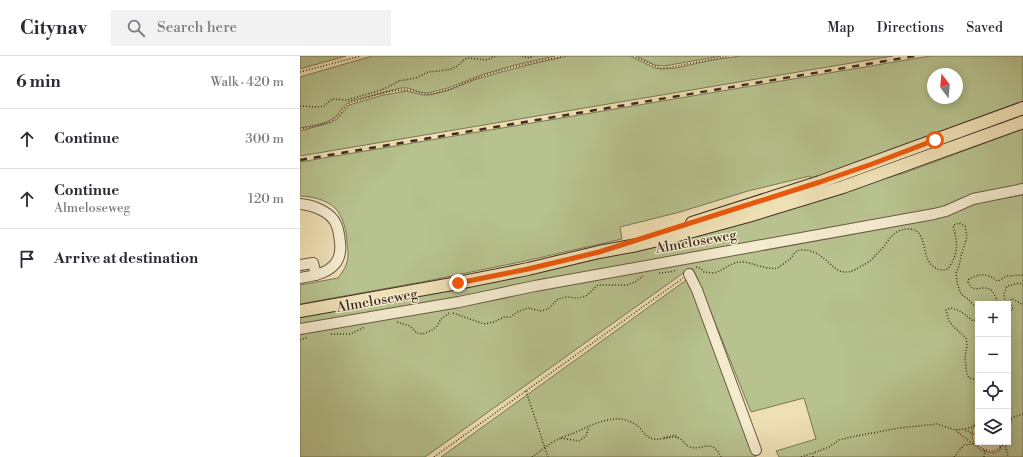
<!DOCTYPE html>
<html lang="en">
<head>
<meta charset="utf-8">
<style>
	:root { --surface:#fff; --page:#f2f2f3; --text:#2b2b33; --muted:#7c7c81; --line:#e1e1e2 }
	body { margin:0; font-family:"Libre Bodoni",serif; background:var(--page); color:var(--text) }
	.controls { position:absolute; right:12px; bottom:12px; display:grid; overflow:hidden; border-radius:0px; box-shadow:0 2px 10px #0003 }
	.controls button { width:36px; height:36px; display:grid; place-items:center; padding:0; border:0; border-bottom:1px solid var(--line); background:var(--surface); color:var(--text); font:20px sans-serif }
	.compass { position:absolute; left:627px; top:12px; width:36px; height:36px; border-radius:50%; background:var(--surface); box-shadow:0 2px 10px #0003; rotate:344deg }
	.stop { position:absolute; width:12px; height:12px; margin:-9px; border:3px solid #ea580c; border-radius:50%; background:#fff }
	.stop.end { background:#ea580c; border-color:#fff; box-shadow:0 1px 4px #0008 }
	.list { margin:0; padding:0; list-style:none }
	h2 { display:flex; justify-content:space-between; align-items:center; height:52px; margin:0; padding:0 16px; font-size:17px }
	h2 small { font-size:13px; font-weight:400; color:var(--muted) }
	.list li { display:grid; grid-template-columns:26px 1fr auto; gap:12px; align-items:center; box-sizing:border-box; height:60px; padding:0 16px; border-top:1px solid var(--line) }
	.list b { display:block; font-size:15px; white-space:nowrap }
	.list p { margin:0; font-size:13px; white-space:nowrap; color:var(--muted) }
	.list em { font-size:13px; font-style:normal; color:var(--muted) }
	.icon { flex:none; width:22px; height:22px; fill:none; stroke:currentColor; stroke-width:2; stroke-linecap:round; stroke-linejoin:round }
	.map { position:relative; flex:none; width:723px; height:401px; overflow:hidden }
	header { display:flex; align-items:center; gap:24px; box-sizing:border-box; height:56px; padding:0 20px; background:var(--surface); border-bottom:1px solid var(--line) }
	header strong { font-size:19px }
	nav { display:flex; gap:22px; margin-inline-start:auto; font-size:14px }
	.search { width:280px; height:36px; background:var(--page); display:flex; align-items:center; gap:10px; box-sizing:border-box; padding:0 14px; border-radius:0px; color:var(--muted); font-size:15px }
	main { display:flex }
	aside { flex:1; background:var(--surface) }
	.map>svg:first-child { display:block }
</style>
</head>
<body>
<header>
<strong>Citynav</strong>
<div class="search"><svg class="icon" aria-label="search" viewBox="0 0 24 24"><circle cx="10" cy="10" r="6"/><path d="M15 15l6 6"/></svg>Search here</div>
<nav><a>Map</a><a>Directions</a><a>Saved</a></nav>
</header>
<main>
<aside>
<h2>6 min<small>Walk · 420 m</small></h2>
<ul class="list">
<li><svg class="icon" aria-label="ahead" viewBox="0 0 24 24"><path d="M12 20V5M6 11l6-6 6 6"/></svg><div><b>Continue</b></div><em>300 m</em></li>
<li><svg class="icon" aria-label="ahead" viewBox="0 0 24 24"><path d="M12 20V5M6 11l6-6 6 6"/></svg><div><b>Continue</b><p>Almeloseweg</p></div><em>120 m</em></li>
<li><svg class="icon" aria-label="arrive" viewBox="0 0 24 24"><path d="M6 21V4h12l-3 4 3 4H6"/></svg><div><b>Arrive at destination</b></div></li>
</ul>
</aside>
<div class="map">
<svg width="723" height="401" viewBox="0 0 723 401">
	<rect width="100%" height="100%" fill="#eedfb4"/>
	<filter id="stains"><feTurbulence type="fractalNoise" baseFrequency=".005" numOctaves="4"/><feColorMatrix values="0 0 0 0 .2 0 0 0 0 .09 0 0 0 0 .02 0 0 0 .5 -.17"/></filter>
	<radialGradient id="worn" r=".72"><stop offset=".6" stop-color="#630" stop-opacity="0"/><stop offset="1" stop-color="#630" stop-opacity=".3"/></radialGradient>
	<g fill="#b7c28e" stroke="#7b7756" fill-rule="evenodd">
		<path d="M0 0H46L0 13Z"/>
		<path d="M72 0H255L215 9 184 18 148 32 128 37 120 36 108 32H101L51 45C42 49 41 56 35 61 27 68 10 70 0 72V21Z"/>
		<path d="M267 0H330L355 12 362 13 375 12 413 4 440 0H593L0 100V75L32 66 37 63 49 49 83 39 106 35 123 39H129L149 34 174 24 194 18 228 9Z"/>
		<path d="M336 0H421L364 10 355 9Z"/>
		<path d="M630 0H723V45L512 125 510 120 448 135 380 156 320 171 322 183 225 205 127 225 0 248V229L38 222C41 218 44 214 46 209 49 202 48 194 47 187 47 176 43 160 35 152 27 144 11 140 0 140V106ZM633 18H657V42H633Z"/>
		<path d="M723 73V130L647 151 202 234 0 269V259L212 222 284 206 353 190 558 130 604 117Z"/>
		<path d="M723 139V401H479L476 395 516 383 504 342 451 356 396 219 393 213H389L125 401H0V277L668 150 682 146ZM678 248H708V386H700V394C695 397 692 397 687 396 670 392 669 375 678 362Z"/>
		<path d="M389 222 456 401H141Z"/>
	</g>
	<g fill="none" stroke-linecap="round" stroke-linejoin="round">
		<defs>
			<g id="minor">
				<path d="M0 148C13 149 31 156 36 168 39 174 39 180 40 186 41 195 40 203 34 209 26 218 11 220 0 222"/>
				<path d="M0 209 13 207 16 219"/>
				<path d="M389 218 397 234 456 394"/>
				<path d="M0 273 159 246 235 230 634 158 646 155 673 143 723 133"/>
			</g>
			<g id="major">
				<path d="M392 167 520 126 723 52"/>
				<path d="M0 255 158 227 228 213 299 196 337 189 371 181 448 160 543 131 626 101 723 66"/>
			</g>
		</defs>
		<use href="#minor" stroke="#6b5944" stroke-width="12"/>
		<use href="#major" stroke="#3f2c1e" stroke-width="14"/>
		<g stroke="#3f2c1e" stroke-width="1.5" stroke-dasharray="1 2" stroke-linecap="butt">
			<path d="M222 0 229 2 233 0"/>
			<path d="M333 0 355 10 361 12 371 11 429 0"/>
			<path d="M0 16 61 0"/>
			<path d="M0 50 19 51 24 50 32 43 47 44 81 34 94 28 98 25 116 22 128 16 139 15 151 13 157 10 165 3 169 2 185 4 189 3 195 0"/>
			<path d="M0 73C10 71 26 69 34 63 42 58 43 50 52 46 68 42 87 34 103 34 113 33 120 39 130 38 148 36 165 26 182 20 209 11 236 6 263 0"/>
			<path d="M396 211 400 212 404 216C407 216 410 217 413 217 425 215 430 205 444 206 453 207 472 216 479 211 482 209 486 206 489 204 494 199 495 193 503 194 510 194 517 197 522 201 531 207 536 217 547 216 551 216 555 214 558 212 563 209 568 207 571 204 575 200 578 196 582 193 589 184 593 174 607 173 630 171 619 205 636 212 638 214 642 214 645 214 648 213 650 211 651 208 659 195 657 184 653 170L656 168 659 167 665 170 667 181 661 200 659 210 656 217 657 227 661 238 668 243 678 254"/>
			<path d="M359 217 370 216 377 214"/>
			<path d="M699 248C696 244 695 237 691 234 682 228 673 239 668 226L669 223C675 220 682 217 689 220 693 221 695 224 698 225L707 220 723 219"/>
			<path d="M702 248 705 245 704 238 707 230 719 227 723 228"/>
			<path d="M708 255H710L713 253 710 245 711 243H713L723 249"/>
			<path d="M153 257 184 268 194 266 204 261H210L219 255 228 252 241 255 248 253 258 243 266 241 279 242 286 240 298 229H327L335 226 343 220"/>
			<path d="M678 263 673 265C666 259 660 254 651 252L646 254 649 265 654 271 666 282 667 288 665 302 666 312 667 318 669 322 674 323 678 321"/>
			<path d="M97 266 110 270 117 277 123 278 132 274 137 270 141 263 149 257"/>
			<path d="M31 278H50L65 271"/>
			<path d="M0 284 8 281"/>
			<path d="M226 335 248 401"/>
			<path d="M708 363 723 358"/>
			<path d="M656 374C662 381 682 395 692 395 697 395 702 390 705 386"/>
			<path d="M665 374 678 380"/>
			<path d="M708 376 712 362"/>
			<path d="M261 382 279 385 286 380 289 371"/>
			<path d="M364 382 375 379 378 382"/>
			<path d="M705 387 708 401"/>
			<path d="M134 401 383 222"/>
			<path d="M232 401C237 398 242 393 247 390 255 384 265 380 274 377 287 371 301 364 315 363 323 362 334 366 340 372 344 377 347 382 354 383 361 384 368 381 375 381 382 381 384 389 390 391 403 395 411 381 421 401"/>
			<path d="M501 401 512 397"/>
			<path d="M513 401V397L529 391 539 384 556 380 599 372 637 368 656 374 664 373 673 371 678 365"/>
			<path d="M654 401 664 389 674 388"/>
			<path d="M684 401 685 393"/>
		</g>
		<use href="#minor" stroke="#f4eace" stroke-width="10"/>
		<use href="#major" stroke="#eedfb4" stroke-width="12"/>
		<path stroke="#3f2c1e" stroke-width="2.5" stroke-dasharray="7 7" stroke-linecap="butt" d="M0 104 615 0"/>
	</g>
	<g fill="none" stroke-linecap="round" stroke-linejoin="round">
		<path stroke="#ea580c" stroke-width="5" d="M158 227 228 213 299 196 520 126 572 108 635 84"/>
	</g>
	<g text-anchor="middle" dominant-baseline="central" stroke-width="3" stroke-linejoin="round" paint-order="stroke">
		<g font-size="14" fill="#3f2c1e" stroke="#f4eace">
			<text transform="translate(396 186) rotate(-10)">Almeloseweg</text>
			<text transform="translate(77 245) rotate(-10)">Almeloseweg</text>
		</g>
	</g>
	<rect width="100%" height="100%" filter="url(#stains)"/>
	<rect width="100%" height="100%" fill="url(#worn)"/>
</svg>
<div class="controls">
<button>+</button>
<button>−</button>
<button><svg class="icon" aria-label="locate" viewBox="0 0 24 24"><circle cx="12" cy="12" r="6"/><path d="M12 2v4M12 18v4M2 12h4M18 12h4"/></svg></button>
<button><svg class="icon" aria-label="layers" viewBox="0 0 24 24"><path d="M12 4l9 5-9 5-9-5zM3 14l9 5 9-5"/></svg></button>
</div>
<svg class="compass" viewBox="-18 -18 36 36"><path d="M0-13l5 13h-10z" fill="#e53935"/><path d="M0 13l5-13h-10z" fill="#7c7c81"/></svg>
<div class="stop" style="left:635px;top:84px"></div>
<div class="stop end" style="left:158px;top:227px"></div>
</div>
</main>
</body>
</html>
